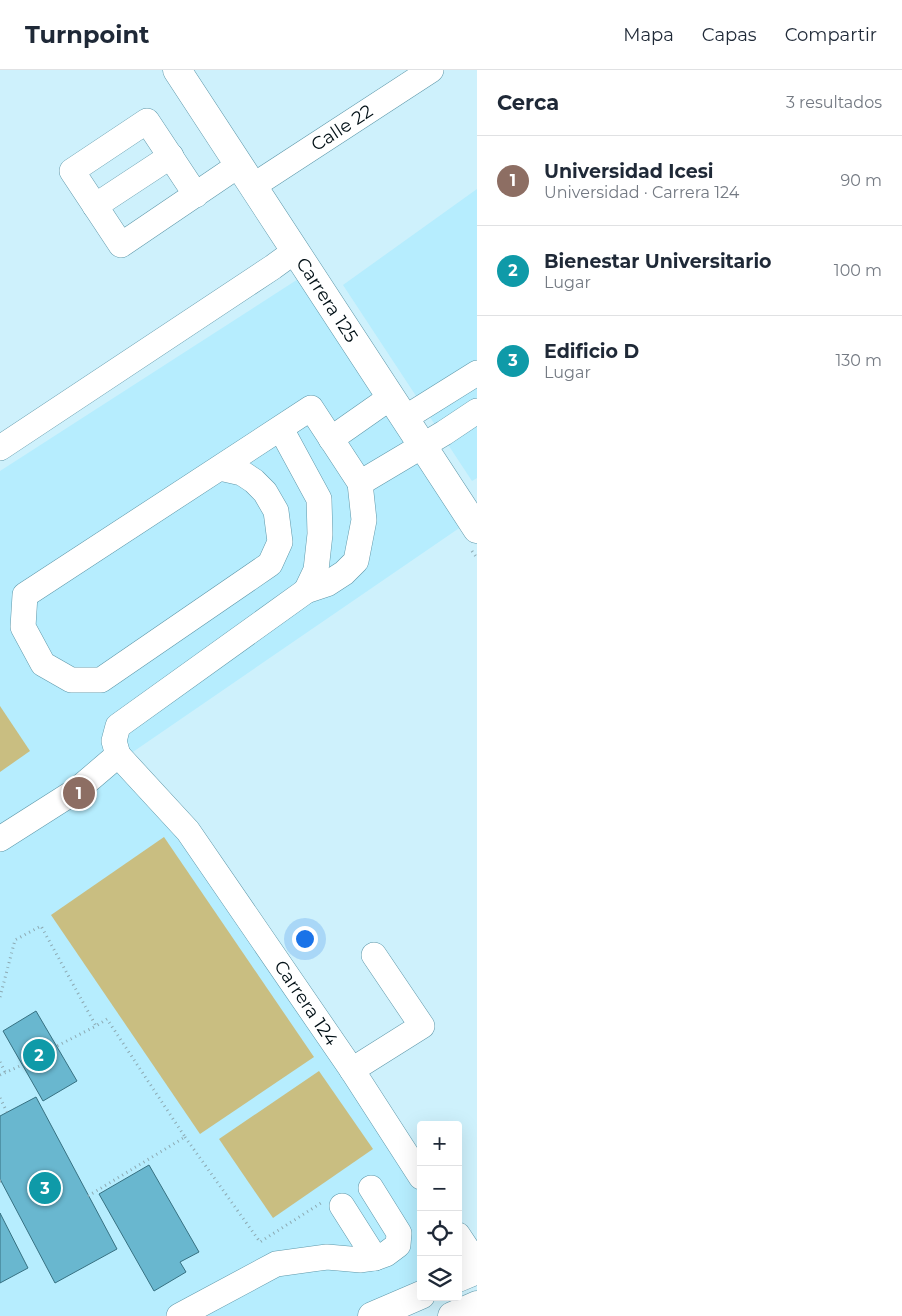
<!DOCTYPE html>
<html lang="es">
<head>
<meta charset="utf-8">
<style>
	:root { --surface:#fff; --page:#f6f6f7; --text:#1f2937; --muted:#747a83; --line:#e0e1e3; --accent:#b7502a }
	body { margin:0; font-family:Montserrat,sans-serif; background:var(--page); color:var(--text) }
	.controls { position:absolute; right:15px; bottom:15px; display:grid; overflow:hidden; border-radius:5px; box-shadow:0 5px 20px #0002 }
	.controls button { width:45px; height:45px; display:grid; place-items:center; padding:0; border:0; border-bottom:1px solid var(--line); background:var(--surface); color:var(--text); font:25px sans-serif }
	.you { position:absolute; left:304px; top:868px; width:18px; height:18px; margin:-12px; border:4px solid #fff; border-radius:50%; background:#1a73e8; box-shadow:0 0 0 8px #1a73e833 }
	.badge { display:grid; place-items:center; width:32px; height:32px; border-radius:50%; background:var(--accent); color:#fff; font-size:16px; font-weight:700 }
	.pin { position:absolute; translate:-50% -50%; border:2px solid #fff; box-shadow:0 1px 5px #0006 }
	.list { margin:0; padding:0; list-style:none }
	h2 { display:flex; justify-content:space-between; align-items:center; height:65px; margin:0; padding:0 20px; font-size:21px }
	h2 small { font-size:16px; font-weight:400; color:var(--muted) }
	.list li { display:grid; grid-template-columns:32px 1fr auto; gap:15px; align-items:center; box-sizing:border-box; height:90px; padding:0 20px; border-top:1px solid var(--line) }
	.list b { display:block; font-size:19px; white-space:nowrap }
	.list p { margin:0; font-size:16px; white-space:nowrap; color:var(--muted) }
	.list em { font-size:16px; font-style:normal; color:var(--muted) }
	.icon { flex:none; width:28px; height:28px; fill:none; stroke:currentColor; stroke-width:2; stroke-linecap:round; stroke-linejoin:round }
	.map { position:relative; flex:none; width:477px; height:1246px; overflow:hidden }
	header { display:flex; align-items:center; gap:30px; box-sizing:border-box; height:70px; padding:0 25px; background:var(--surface); border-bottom:1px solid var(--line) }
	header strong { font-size:24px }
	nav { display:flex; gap:28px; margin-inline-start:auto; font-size:18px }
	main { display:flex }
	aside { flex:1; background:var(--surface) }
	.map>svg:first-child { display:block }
</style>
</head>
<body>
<header>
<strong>Turnpoint</strong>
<nav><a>Mapa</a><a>Capas</a><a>Compartir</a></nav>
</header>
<main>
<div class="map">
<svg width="477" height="1246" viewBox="0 0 477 1246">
	<rect width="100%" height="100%" fill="#cef1fc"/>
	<g fill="#b6edfe">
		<path d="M477 119V408L472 411 343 215Z"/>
		<path d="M309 202 471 450 127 686 421 1107V1225L372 1246H0V401Z"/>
	</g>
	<g fill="#c9be81">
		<path d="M0 636 30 681 0 702Z"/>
		<path d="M164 767 314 987 200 1064 51 845Z"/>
		<path d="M319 1001 373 1079 273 1148 219 1069Z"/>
	</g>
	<g fill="#69b7cf" stroke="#377182">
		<path d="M36 941 77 1011 43 1031 3 961Z"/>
		<path d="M36 1027 117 1179 55 1213 0 1109V1046Z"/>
		<path d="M149 1095 199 1182 180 1192 186 1202 154 1221 99 1124Z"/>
		<path d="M0 1143 28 1198 0 1213Z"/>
	</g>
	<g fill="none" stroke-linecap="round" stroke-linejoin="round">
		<defs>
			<g id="minor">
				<path d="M253 116 431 0"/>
				<path d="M196 125 147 51 72 101 121 175 239 95"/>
				<path d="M95 136 171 86"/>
				<path d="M405 348 477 303"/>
				<path d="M281 359 319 429 320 464 316 500 306 521"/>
				<path d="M331 369 391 327"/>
				<path d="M0 378 273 197 295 181"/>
				<path d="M360 413 444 363 477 341"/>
				<path d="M118 685 114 671 118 656 306 521 327 514 344 503 356 491 364 450 360 413 311 338 25 525 23 557 43 594 71 610H101L270 494 280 472 276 441 265 422 254 411 242 403 220 398"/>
				<path d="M0 769 77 720 118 685 188 761 352 1000 421 1107"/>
				<path d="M352 1000 422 956 374 885"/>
				<path d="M342 1136 375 1188"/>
				<path d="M458 1165 477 1194"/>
				<path d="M179 1246 276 1194 327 1187 361 1190 375 1188 386 1184 398 1175 399 1163 371 1118"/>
			</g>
			<g id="major">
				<path d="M177 0 477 459"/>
				<path d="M458 1208 477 1200"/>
				<path d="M372 1246 421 1225"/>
				<path d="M452 1246 477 1235"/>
			</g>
		</defs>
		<use href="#minor" stroke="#5e98aa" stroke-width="26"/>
		<use href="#major" stroke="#5e98aa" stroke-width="29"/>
		<g stroke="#8daab3" stroke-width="3" stroke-dasharray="1 4" stroke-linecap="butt">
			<path d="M472 481 477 488"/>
			<path d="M0 927 15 870 41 856 96 956 57 976"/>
			<path d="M0 992 5 1002"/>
			<path d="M0 1005 22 995"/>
			<path d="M0 1028 7 1042"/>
			<path d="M185 1067 260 1172 321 1133"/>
			<path d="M0 1111H1"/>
			<path d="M88 1126 185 1067 107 949 96 956"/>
		</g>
		<use href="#minor" stroke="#fff" stroke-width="25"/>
		<use href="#major" stroke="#fff" stroke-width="28"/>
	</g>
	<g text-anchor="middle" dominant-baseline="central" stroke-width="5" stroke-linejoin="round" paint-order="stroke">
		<g font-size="18" fill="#000f15" stroke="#fff">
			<text transform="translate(342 58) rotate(-33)">Calle 22</text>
			<text transform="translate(327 230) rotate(57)">Carrera 125</text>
			<text transform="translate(306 933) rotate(56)">Carrera 124</text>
		</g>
	</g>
</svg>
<div class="controls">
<button>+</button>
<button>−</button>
<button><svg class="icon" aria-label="locate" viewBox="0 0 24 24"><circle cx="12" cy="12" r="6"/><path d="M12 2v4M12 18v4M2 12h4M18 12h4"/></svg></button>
<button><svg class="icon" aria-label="layers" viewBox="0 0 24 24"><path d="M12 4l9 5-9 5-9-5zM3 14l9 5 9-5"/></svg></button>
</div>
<div class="you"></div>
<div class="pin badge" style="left:79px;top:723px;background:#8d6e63">1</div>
<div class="pin badge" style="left:39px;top:985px;background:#0f9aa8">2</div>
<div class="pin badge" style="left:45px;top:1118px;background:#0f9aa8">3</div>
</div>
<aside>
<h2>Cerca<small>3 resultados</small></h2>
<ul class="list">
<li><span class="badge" style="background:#8d6e63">1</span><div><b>Universidad Icesi</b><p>Universidad · Carrera 124</p></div><em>90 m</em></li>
<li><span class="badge" style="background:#0f9aa8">2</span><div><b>Bienestar Universitario</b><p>Lugar</p></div><em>100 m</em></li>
<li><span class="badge" style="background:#0f9aa8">3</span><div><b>Edificio D</b><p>Lugar</p></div><em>130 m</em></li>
</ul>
</aside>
</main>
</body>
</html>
